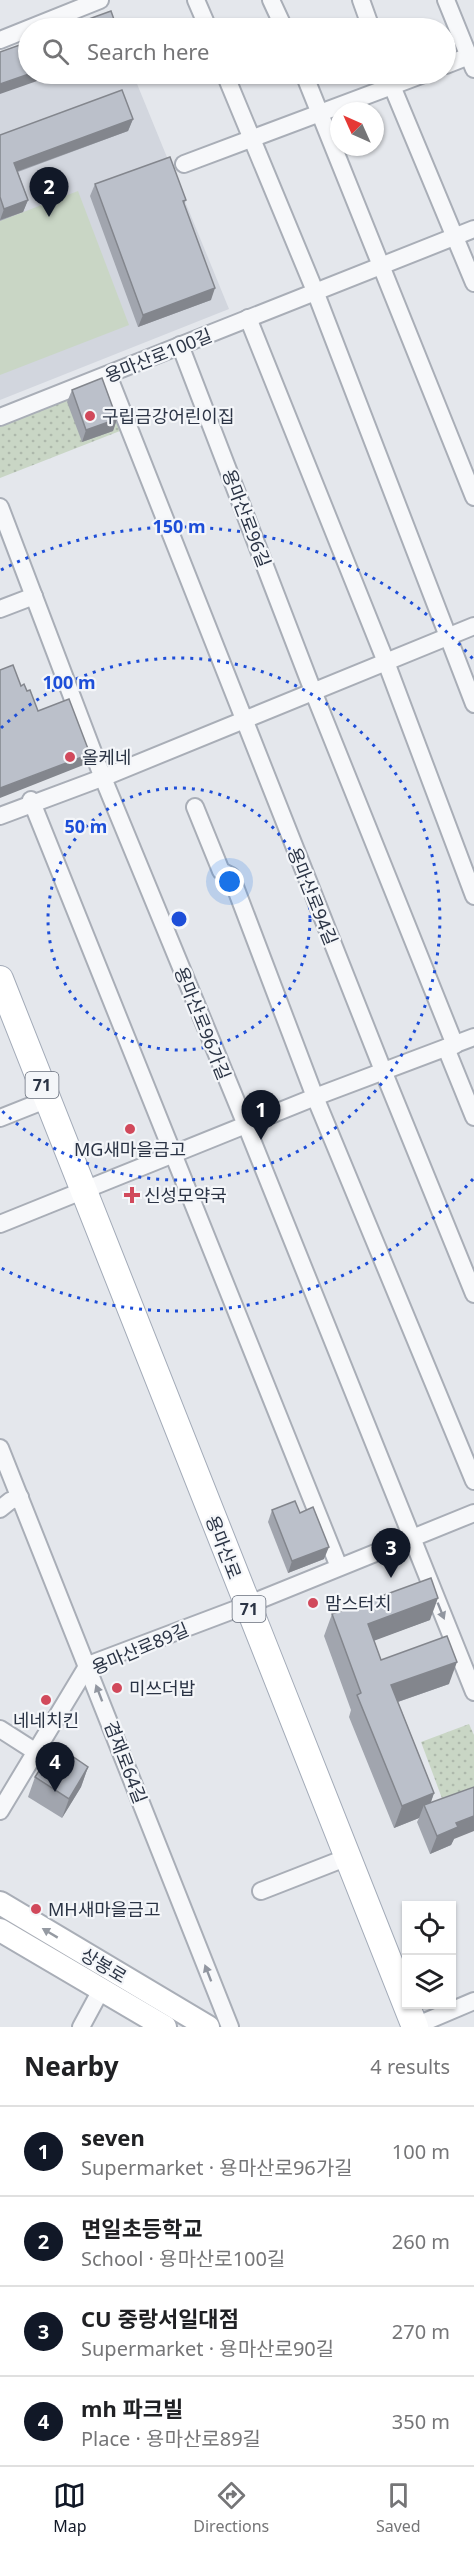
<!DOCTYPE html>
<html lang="en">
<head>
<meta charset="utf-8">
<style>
	:root { --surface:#fff; --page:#f2f2f2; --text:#202124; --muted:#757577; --line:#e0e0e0; --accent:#111827 }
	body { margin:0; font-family:"Noto Sans","Noto Sans KR",sans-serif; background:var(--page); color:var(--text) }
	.controls { position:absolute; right:18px; bottom:18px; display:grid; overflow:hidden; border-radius:0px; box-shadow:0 2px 4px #0004 }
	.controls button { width:54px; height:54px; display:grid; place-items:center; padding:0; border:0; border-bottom:2px solid var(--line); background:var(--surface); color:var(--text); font:30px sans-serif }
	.compass { position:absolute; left:330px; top:102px; width:54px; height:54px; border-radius:50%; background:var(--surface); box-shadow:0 2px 4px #0004; rotate:315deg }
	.you { position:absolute; left:230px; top:882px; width:21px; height:21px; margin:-15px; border:4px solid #fff; border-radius:50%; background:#1a73e8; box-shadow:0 0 0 9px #1a73e833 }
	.badge { display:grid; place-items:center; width:39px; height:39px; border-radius:50%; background:var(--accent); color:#fff; font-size:20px; font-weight:700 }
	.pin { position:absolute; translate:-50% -50px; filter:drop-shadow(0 2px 3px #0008) }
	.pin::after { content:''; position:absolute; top:32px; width:21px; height:18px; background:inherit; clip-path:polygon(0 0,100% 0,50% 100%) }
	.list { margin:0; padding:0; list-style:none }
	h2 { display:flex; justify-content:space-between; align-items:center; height:78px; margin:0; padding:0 24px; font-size:26px }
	h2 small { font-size:20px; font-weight:400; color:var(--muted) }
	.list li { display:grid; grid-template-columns:39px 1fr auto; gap:18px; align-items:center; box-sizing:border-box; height:90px; padding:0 24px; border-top:2px solid var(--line) }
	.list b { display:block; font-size:22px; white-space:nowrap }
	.list p { margin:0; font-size:20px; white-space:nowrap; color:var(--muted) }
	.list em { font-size:20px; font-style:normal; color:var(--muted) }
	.icon { flex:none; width:33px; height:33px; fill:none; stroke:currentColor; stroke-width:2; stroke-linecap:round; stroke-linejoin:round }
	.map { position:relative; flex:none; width:474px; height:2027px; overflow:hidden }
	.search { position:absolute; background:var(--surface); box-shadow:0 2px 4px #0004; left:18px; right:18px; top:18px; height:66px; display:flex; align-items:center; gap:15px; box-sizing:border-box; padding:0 21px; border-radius:33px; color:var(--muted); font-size:22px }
	.sheet { height:438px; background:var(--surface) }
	nav { display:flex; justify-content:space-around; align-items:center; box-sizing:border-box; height:84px; border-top:2px solid var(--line); background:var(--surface); font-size:16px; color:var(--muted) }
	nav a { display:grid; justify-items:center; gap:3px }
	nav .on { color:var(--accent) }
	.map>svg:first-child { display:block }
</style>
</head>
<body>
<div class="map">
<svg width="474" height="2027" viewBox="0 0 474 2027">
	<defs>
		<pattern id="grass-dots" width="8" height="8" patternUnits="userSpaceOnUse" patternTransform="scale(1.5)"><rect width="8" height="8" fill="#c9d6c5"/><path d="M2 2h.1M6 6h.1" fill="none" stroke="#adb8ab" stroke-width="1.8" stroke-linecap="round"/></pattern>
	</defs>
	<rect width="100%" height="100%" fill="#e4e7ec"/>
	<path fill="#d2d6de" d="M28 41V74H133L229 309 0 400V53Z"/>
	<g fill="url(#grass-dots)">
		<path d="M107 384 125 429 0 478V427Z"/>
		<path d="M469 1724 474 1735V1790L443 1801 421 1742Z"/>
	</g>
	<path fill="#c9d6c5" d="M78 191 129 325 0 375V221Z"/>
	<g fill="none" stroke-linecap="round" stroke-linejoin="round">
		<defs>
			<g id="minor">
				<path d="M196 0 208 28"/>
				<path d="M271 0 284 28"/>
				<path d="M361 0 371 28"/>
				<path d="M446 0 474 69"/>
				<path d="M0 40 100 0"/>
				<path d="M446 65 469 56"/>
				<path d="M225 74 315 291 474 704"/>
				<path d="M304 74 474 497"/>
				<path d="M387 74 474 283"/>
				<path d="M184 164 424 74"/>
				<path d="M248 318 386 662 474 896"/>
				<path d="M180 345 313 691 455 1045"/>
				<path d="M108 375 384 1073 474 1294"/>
				<path d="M0 417 474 229"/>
				<path d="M0 507 101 773 246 1125 474 1692"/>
				<path d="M0 609 34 596"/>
				<path d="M31 800 339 1567"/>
				<path d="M195 807 221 871 231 876 315 1097 474 1481"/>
				<path d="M0 816 107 776 474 626"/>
				<path d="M446 1048 474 1117"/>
				<path d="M0 1118 48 1099"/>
				<path d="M0 1224 315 1097 474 1037"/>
				<path d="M0 1448 230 2027"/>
				<path d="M0 1509 10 1501 20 1497"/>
				<path d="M0 1729 36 1752"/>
				<path d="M0 1811 88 1665 247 1605 474 1513"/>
				<path d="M261 1891 348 1857"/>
				<path d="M415 2026 474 2001"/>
				<path d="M81 2027 101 1990"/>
			</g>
			<g id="secondary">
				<path d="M0 1903 208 2027"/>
				<path d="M0 1930 165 2027"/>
			</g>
			<path id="primary" d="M0 979 415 2027"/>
		</defs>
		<use href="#minor" stroke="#a9aeb7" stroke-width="20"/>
		<use href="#secondary" stroke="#a9aeb7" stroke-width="26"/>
		<use href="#primary" stroke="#a3abb8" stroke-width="28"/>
		<use href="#minor" stroke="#f7f8fa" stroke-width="16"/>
		<use href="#secondary" stroke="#fff" stroke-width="22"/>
		<use href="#primary" stroke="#fff" stroke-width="26"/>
	</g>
	<g fill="#a1a5ae">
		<path d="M133 119 128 131 18 172 28 200 23 212 0 221V135Z"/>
		<path d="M95 184 186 200 184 204 211 300 138 327 90 196Z"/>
		<path d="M72 390 117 419 113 431 82 442 67 402Z"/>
		<path d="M272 1510 300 1513 324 1559 288 1573 268 1522Z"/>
		<path d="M332 1614 430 1620 374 1640 381 1660 449 1684 398 1702 434 1793 431 1802 454 1839 451 1845 430 1854 417 1822 419 1818 394 1828 349 1717 351 1710 324 1636Z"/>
		<path d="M88 1767 81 1787 62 1818 28 1797 35 1777Z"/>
	</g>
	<g fill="#83868d">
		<path d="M29 74H57L0 94V84Z"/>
		<path d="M133 119 128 131 10 174 14 163Z"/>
		<path d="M28 200 23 212 0 220 4 209Z"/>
		<path d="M215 288 211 300 138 327 143 315Z"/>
		<path d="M117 419 113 431 82 442 86 430Z"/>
		<path d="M90 754 86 764 0 798V788Z"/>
		<path d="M329 1547 324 1559 288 1573 292 1561Z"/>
		<path d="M438 1598 430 1620 360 1646 368 1624Z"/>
		<path d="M457 1662 449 1684 383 1707 391 1685Z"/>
		<path d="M88 1767 81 1787 62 1818 69 1799Z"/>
		<path d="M434 1793 427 1813 424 1805 419 1818 394 1828 402 1806Z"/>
		<path d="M474 1816V1831L454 1839 451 1845 430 1854 437 1836 456 1823Z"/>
	</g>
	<g fill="#bbc0ca" stroke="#83868d" stroke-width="1.5">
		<path d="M111 11 117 28H64Z"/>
		<path d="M28 42 29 74 0 84V52Z"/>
		<path d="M122 90 133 119 14 163 28 200 4 209 0 197V135Z"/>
		<path d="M170 157 186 200 183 201 215 288 143 315 95 184Z"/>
		<path d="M102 378 117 419 86 430 72 390Z"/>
		<path d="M13 665 21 686 24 684 27 691 30 690 38 711 69 699 90 754 0 788V670Z"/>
		<path d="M295 1501 300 1513 313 1507 329 1547 292 1561 272 1510Z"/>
		<path d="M431 1578 438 1598 368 1624 381 1660 447 1636 457 1662 391 1685 434 1793 402 1806 357 1695 361 1693 332 1614Z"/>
		<path d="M56 1745 88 1767 69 1799 35 1777Z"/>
		<path d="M474 1787V1816L456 1823 458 1827 437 1836 424 1805Z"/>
	</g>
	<defs><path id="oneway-solid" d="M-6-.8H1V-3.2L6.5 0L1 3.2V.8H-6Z" transform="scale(1.5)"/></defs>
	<g fill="#9196a0">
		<use href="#oneway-solid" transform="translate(441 1611) rotate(68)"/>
		<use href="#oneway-solid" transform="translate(99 1693) rotate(-111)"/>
		<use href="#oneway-solid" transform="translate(208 1973) rotate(-111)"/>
	</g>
	<use fill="#959aa2" href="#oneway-solid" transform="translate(50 1933) rotate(-149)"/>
	<g fill="none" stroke="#1d4ed8" stroke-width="3" stroke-dasharray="3 6">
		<circle cx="179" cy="919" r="131"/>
		<path d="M1 728A261 261 0 1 1 1 1110"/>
		<path d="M473 1179A392 392 0 0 1 1 1268M1 570A392 392 0 0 1 473 659"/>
	</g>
	<g fill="#d1495b" stroke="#f4f6f9" stroke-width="2">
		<circle cx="90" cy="416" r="6"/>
		<circle cx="70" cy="757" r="6"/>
		<circle cx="130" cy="1129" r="6"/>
		<path d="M129 1186h6v6h6v6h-6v6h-6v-6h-6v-6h6z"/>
		<circle cx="313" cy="1603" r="6"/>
		<circle cx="117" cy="1688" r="6"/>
		<circle cx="46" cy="1700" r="6"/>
		<circle cx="36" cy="1909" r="6"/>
	</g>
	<g text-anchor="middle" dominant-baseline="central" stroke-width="4.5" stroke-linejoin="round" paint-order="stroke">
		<g fill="#f4f6f9" stroke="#676e7b" stroke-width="1.5">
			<rect x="25.5" y="1072" width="33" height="26" rx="4.5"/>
			<rect x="232.5" y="1596" width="33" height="26" rx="4.5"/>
		</g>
		<g font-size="16" font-weight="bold" fill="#2b3445">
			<text x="42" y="1085">71</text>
			<text x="249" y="1609">71</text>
		</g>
		<g font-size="18" fill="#2b3445" stroke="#f4f6f9">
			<text transform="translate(158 355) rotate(-22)">용마산로100길</text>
			<text transform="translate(247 518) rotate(69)">용마산로96길</text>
			<text transform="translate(313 896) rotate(68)">용마산로94길</text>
			<text transform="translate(203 1023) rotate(68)">용마산로96가길</text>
			<text transform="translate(224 1547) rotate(69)">용마산로</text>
			<text transform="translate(140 1648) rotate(-23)">용마산로89길</text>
			<text transform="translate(126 1762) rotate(69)">겸재로64길</text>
			<text transform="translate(104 1965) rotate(31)">상봉로</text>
		</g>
		<g font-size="18" fill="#2b3445" stroke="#f4f6f9" text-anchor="start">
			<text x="102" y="416">구립금강어린이집</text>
			<text x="82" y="757">올케네</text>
			<text x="130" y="1149" text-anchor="middle">MG새마을금고</text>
			<text x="144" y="1195">신성모약국</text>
			<text x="325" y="1603">맘스터치</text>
			<text x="129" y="1688">미쓰더밥</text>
			<text x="46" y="1720" text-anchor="middle">네네치킨</text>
			<text x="48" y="1909">MH새마을금고</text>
		</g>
	</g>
	<circle cx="179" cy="919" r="9" fill="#1d4ed8" stroke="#f4f6f9" stroke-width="3"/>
	<g font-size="18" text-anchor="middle" font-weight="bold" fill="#1d4ed8" stroke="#f4f6f9" stroke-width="4.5" stroke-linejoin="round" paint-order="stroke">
		<text x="179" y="533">150 m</text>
		<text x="69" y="689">100 m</text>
		<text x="86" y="833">50 m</text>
	</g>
</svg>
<div class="controls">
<button><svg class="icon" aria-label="locate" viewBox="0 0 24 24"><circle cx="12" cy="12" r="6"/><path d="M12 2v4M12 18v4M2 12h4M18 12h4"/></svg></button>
<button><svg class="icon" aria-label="layers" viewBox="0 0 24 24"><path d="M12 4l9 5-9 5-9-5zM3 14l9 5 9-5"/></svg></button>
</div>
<svg class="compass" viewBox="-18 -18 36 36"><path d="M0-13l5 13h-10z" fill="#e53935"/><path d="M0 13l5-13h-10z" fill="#757577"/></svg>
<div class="you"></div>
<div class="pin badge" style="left:261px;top:1140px">1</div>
<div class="pin badge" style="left:49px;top:217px">2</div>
<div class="pin badge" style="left:391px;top:1578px">3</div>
<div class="pin badge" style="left:55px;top:1792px">4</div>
<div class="search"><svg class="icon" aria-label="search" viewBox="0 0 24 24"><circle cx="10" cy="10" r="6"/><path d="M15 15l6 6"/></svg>Search here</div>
</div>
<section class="sheet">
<h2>Nearby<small>4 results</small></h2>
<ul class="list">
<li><span class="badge">1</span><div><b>seven</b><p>Supermarket · 용마산로96가길</p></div><em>100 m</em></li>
<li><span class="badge">2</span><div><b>면일초등학교</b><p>School · 용마산로100길</p></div><em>260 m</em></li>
<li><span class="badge">3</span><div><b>CU 중랑서일대점</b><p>Supermarket · 용마산로90길</p></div><em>270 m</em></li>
<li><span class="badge">4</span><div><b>mh 파크빌</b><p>Place · 용마산로89길</p></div><em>350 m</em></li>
</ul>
</section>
<nav>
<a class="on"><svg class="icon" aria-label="map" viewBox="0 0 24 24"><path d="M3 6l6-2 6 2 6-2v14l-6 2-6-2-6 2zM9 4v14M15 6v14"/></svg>Map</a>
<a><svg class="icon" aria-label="directions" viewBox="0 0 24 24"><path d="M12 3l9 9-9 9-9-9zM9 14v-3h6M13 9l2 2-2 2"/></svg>Directions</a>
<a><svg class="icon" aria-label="saved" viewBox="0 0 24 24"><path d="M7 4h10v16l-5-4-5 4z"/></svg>Saved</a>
</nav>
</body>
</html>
